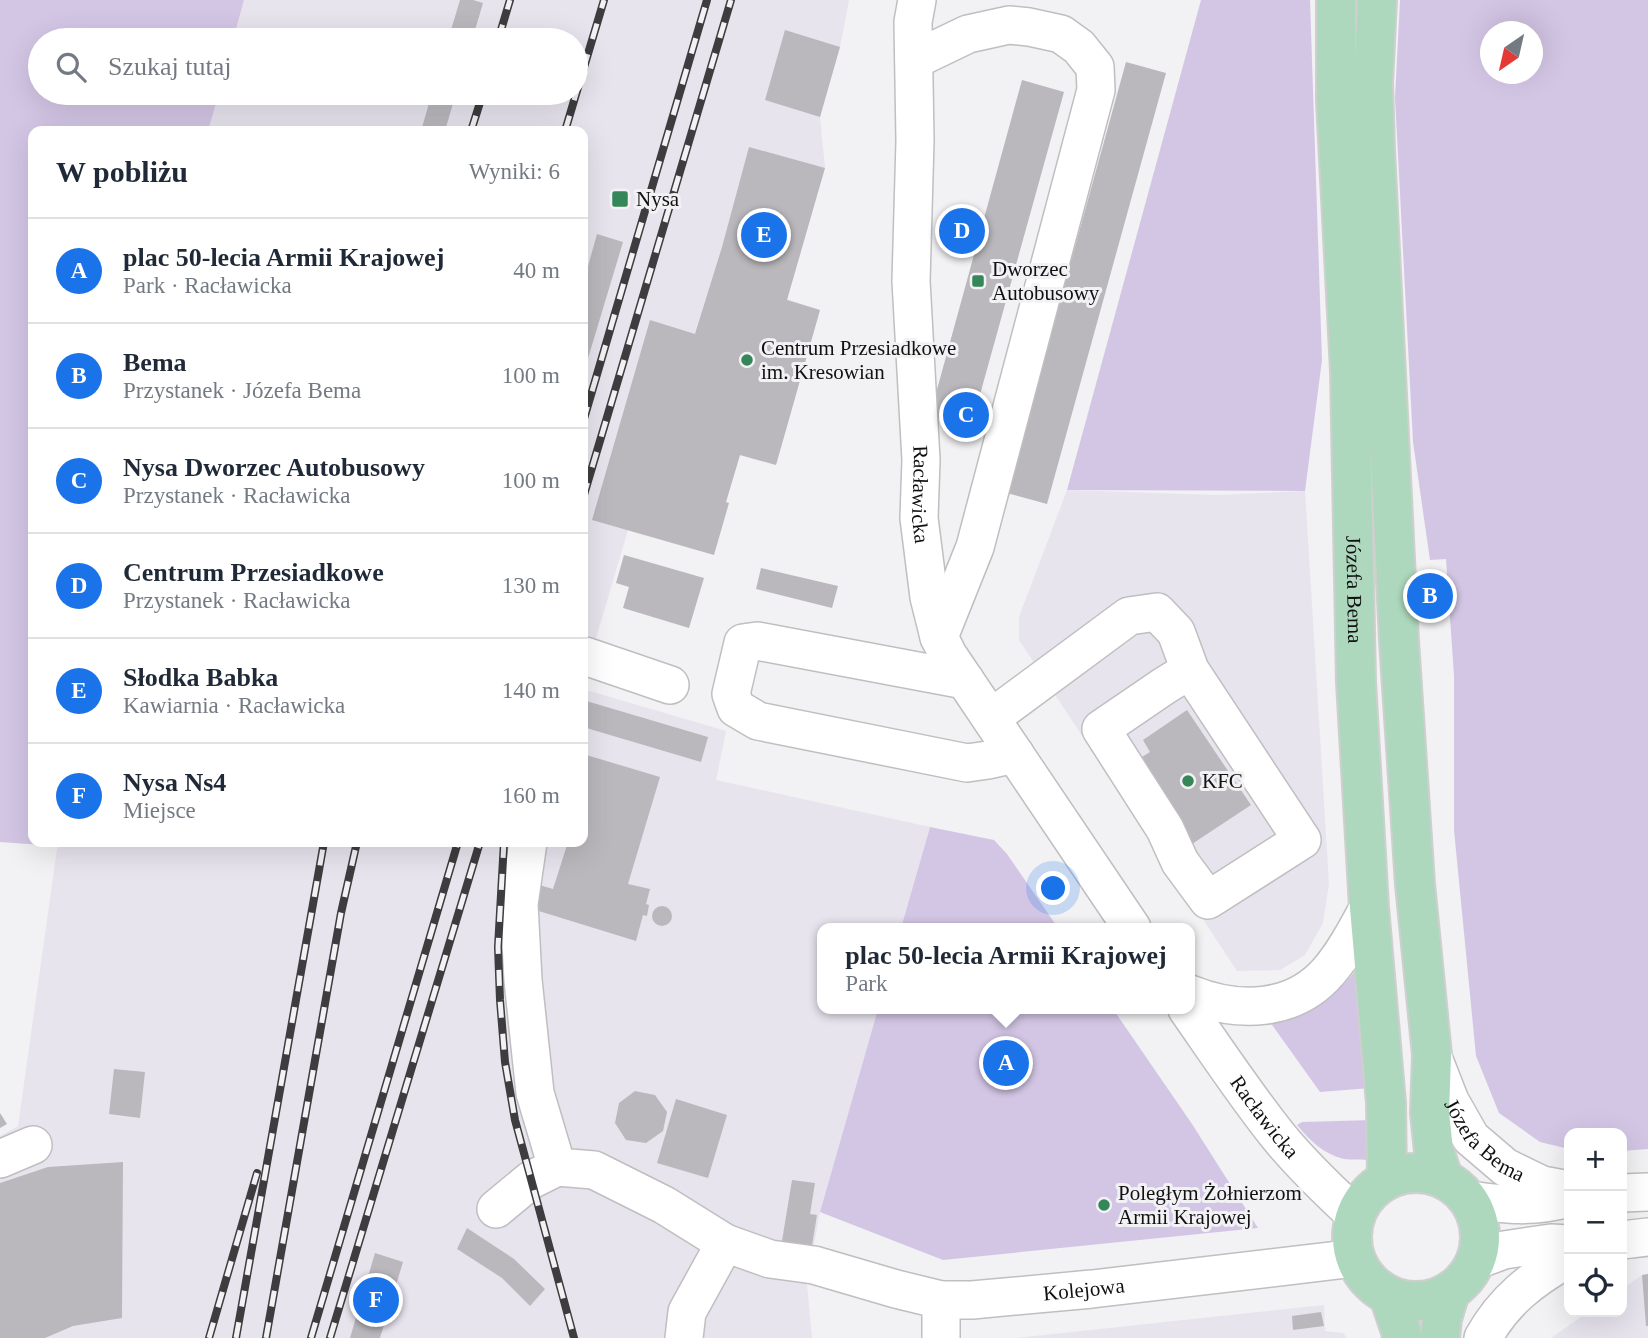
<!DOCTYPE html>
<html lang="pl">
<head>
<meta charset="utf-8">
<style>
	:root { --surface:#fff; --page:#f6f6f7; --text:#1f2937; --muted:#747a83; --line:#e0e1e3; --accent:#1a73e8 }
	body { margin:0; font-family:Georgia,serif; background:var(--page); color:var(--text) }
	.controls { position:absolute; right:21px; bottom:21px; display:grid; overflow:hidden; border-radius:14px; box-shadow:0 7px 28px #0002 }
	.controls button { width:63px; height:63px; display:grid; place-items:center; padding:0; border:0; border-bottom:2px solid var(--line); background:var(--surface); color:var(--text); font:35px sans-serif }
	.compass { position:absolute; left:1480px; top:21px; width:63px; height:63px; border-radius:50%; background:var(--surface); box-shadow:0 7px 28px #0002; rotate:214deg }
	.you { position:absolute; left:1054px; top:889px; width:24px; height:24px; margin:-18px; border:5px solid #fff; border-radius:50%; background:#1a73e8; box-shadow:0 0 0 10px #1a73e833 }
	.badge { display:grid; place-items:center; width:46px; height:46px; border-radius:50%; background:var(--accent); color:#fff; font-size:23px; font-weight:700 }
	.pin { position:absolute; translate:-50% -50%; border:4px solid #fff; box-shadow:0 2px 7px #0006 }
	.popup { position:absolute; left:817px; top:923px; width:378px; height:91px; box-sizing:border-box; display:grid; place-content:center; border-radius:14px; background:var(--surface); filter:drop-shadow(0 2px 5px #0005); font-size:23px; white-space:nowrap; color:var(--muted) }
	.popup b { font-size:26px; color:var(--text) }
	.popup::after { content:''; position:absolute; left:50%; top:100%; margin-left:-14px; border:14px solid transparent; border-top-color:var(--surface) }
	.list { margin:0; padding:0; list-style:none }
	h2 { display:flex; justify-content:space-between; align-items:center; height:91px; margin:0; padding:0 28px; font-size:30px }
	h2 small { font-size:23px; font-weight:400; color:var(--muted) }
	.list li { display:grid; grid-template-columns:46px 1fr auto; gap:21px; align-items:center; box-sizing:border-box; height:105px; padding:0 28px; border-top:2px solid var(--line) }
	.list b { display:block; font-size:26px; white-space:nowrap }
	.list p { margin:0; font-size:23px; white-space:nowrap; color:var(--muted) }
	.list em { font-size:23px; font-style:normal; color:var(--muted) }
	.icon { flex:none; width:38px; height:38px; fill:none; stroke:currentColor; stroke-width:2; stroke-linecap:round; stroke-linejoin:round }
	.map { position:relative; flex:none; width:1648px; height:1338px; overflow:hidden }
	.search { position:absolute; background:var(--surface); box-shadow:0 7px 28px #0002; left:28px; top:28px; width:560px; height:77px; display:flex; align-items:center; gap:18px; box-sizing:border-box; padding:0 24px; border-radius:38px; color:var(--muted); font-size:26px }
	.panel { position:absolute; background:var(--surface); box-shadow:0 7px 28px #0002; left:28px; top:126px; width:560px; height:721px; border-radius:14px }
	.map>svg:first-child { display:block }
</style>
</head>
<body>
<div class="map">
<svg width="1648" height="1338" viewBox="0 0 1648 1338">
	<rect width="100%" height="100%" fill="#f2f1f4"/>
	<g fill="#e8e4ee">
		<path d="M244 0H849L840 47 820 117 825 168 787 299 820 310 776 465 740 455 726 502 628 530 583 682V131H208L219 93H576V40H233Z"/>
		<path d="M1067 490 1217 495 1305 491 1329 884 1323 923 1305 955 1280 970 1237 971 1019 640V617Z"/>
		<path d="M583 689 726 731 716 780 930 827 901 928H822V1009H878L820 1212 807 1285 812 1338H0V1136L18 1126 58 842H583Z"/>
		<path d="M1648 1274V1338H1551L1588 1312H1622V1289L1642 1275Z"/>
		<path d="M1324 1305 1325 1331 1343 1333 1347 1338H1016Z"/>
	</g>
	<g fill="#d3c6e5" fill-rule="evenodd">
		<path d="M0 0H244L233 40H40V93H219L208 131H33V842H58L57 846 0 842Z"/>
		<path d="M1201 0H1310L1322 360 1305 491 1067 490Z"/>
		<path d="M1400 0H1648V1149L1622 1151V1133H1569V1149L1540 1142 1499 1113 1476 1056 1454 830V676L1446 559 1430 560 1413 442 1395 98ZM1490 32H1532V74H1490Z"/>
		<path d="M930 827 994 840 1007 854 1058 928H901Z"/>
		<path d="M1362 961 1371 1088 1320 1092 1270 1022C1313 1007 1337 1000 1362 961Z"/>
		<path d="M878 1009H1113L1192 1124 1258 1228 943 1260 820 1212Z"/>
		<path d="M1373 1120V1135L1367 1160C1360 1159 1351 1160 1344 1159 1325 1155 1309 1140 1297 1125L1302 1122Z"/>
	</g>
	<g fill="#bab8bc">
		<path d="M460 0H473L483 3 472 40H448Z"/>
		<path d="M328 29 347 40H321Z"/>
		<path d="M785 30 840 47 820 117 765 100Z"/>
		<path d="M1126 62 1166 73 1047 504 1007 493Z"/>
		<path d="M1022 80 1064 92 971 427 930 415Z"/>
		<path d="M432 93H456L445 131H421Z"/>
		<path d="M749 147 825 168 787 300 820 310 776 465 740 455 726 502 729 503 714 555 592 520 650 320 695 334 722 247Z"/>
		<path d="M597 234 623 242 583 375V284Z"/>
		<path d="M624 555 704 578 689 628 623 608 629 587 616 583Z"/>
		<path d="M761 568 838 586 832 608 756 589Z"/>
		<path d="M583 700 708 737 701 762 583 727Z"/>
		<path d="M1187 710 1251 805 1192 844 1137 760 1150 752 1143 740Z"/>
		<path d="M583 754 660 777 628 884 650 889 646 904 649 905 647 916 643 915 636 941 529 908 536 884 553 889 568 842H583Z"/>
		<circle cx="662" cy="916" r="10"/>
		<path d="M114 1069 145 1072 140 1118 109 1114Z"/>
		<path d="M635 1091 655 1095 667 1112 663 1131 646 1143 626 1140 615 1123 619 1103Z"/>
		<path d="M676 1099 727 1115 708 1178 657 1163Z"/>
		<path d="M0 1113 7 1124 0 1128Z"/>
		<path d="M123 1162 122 1318 73 1326 45 1338H0V1183L48 1167Z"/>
		<path d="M792 1180 815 1183 810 1214 817 1215 812 1246 782 1241Z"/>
		<path d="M467 1228 514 1259 545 1289 530 1306 502 1278 457 1249Z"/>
		<path d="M375 1253 403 1262 380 1338H350Z"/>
		<path d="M1648 1274V1326H1646L1642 1275Z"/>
		<path d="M1321 1312 1324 1326 1293 1330 1292 1316Z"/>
	</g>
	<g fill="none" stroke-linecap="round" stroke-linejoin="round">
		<defs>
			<g id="minor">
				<path id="s1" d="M917 0 913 22 915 141 911 281 921 460 919 518 929 597 939 637 948 655 1132 928"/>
				<path d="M914 60 968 34 1009 25 1029 27 1061 34 1079 47 1095 67 1096 90 975 547 939 637"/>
				<path d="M583 657 585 656 670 685"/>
				<path d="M965 680 757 641 743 643 731 694 736 708 758 721 967 763 988 760 1015 754"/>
				<path d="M991 718 1129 616 1157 612 1176 632 1190 670 1302 840 1208 900 1180 862 1165 829 1101 729 1164 686 1190 670"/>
				<path id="s2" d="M528 842 519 904 523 980 535 1093 557 1167 594 1170 664 1205 725 1243 770 1259 814 1265 896 1289 941 1300H972L1092 1289 1355 1258"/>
				<path d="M1190 994C1237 1013 1293 1013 1329 971 1345 952 1357 929 1369 907"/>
				<path id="s3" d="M1187 1009C1217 1052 1246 1096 1279 1137 1302 1165 1328 1190 1355 1215"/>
				<path id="s4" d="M1432 1055 1450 1101 1471 1138 1505 1167 1542 1185 1569 1190"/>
				<path d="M0 1159 33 1145"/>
				<path d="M1622 1193 1648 1192"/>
				<path d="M1470 1200C1507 1205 1533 1208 1569 1198"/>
				<path d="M496 1209 531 1180 557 1167"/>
				<path d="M1622 1240 1648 1237"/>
				<path d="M1477 1260 1504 1250 1551 1243 1569 1244"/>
				<path d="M684 1338 687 1312 725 1243"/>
				<path d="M941 1338V1300"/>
				<path d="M1483 1338C1504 1300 1532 1279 1569 1258"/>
			</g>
			<g id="major">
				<path id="s5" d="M1336 0V101L1350 371 1356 682 1369 907 1386 1103 1387 1179"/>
				<path d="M1377 0 1373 83 1375 149 1399 641 1415 884 1432 1055 1430 1113 1434 1151 1443 1178"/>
				<circle cx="1416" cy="1237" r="64"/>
				<path d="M1389 1296 1401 1331 1402 1338"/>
				<path d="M1440 1338 1442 1318 1450 1292"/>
			</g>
		</defs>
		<use href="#minor" stroke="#bfbec1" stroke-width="40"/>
		<use href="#major" stroke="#d0cfd0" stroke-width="42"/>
		<use href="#minor" stroke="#fff" stroke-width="37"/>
		<use href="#major" stroke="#add8bd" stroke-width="38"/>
		<defs>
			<g id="rail">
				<path d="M498 40 510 0"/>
				<path d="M471 131 483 93"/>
				<path d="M565 131 604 0"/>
				<path d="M583 422 707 0"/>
				<path d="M583 498 731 0"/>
				<path d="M504 842 498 947 500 1000 505 1062 515 1120 574 1338"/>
				<path d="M209 1338 257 1173"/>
				<path d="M236 1338 324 842"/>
				<path d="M266 1338 341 913 357 842"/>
				<path d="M311 1338 458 842"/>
				<path d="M330 1338 480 842"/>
			</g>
		</defs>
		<use href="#rail" stroke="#3d3c3e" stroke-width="8"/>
		<use href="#rail" stroke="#f2f1f4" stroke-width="5" stroke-dasharray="16" stroke-linecap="butt"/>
	</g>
	<g fill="#358759" stroke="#f2f1f4" stroke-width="2.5">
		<rect x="611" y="190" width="18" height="18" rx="3.5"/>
		<rect x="971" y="274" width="14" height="14" rx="3.5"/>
		<circle cx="747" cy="360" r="7"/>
		<circle cx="1188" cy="781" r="7"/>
		<circle cx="1104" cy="1205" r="7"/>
	</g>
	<g text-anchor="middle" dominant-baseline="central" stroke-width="6" stroke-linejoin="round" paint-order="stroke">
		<g font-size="21" fill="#121112" stroke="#f2f1f4" text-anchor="start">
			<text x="636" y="199">Nysa</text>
			<text x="992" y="269">Dworzec<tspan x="992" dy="24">Autobusowy</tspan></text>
			<text x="761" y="348">Centrum Przesiadkowe<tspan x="761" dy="24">im. Kresowian</tspan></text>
			<text x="1202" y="781">KFC</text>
			<text x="1118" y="1193">Poległym Żołnierzom<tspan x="1118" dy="24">Armii Krajowej</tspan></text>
		</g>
		<g font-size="21" fill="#121112" stroke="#f2f1f4">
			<text stroke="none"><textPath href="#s1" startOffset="495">Racławicka</textPath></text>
			<text stroke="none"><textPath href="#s5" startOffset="590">Józefa Bema</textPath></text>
			<text stroke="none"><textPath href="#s3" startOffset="133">Racławicka</textPath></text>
			<text stroke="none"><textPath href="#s4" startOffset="103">Józefa Bema</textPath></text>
			<text stroke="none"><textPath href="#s2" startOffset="884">Kolejowa</textPath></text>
		</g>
	</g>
</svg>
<div class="controls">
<button>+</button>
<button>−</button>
<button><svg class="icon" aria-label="locate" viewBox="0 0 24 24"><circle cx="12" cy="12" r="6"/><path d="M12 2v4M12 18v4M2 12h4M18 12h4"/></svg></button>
</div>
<svg class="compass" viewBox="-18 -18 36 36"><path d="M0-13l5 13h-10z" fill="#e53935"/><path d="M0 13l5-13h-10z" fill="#747a83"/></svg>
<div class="you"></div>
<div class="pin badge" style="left:1006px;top:1063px">A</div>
<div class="popup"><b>plac 50-lecia Armii Krajowej</b>Park</div>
<div class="pin badge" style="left:1430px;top:596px">B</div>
<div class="pin badge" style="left:966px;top:415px">C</div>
<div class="pin badge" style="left:962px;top:231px">D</div>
<div class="pin badge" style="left:764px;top:235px">E</div>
<div class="pin badge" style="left:376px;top:1300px">F</div>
<div class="search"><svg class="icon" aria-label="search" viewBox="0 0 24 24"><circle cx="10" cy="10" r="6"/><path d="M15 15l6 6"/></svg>Szukaj tutaj</div>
<section class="panel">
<h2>W pobliżu<small>Wyniki: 6</small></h2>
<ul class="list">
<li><span class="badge">A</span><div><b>plac 50-lecia Armii Krajowej</b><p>Park · Racławicka</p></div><em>40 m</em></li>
<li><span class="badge">B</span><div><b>Bema</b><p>Przystanek · Józefa Bema</p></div><em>100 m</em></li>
<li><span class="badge">C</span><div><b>Nysa Dworzec Autobusowy</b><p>Przystanek · Racławicka</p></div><em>100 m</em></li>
<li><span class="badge">D</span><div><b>Centrum Przesiadkowe</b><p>Przystanek · Racławicka</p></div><em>130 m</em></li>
<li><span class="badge">E</span><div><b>Słodka Babka</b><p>Kawiarnia · Racławicka</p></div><em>140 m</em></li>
<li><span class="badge">F</span><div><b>Nysa Ns4</b><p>Miejsce</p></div><em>160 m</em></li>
</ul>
</section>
</div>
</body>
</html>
